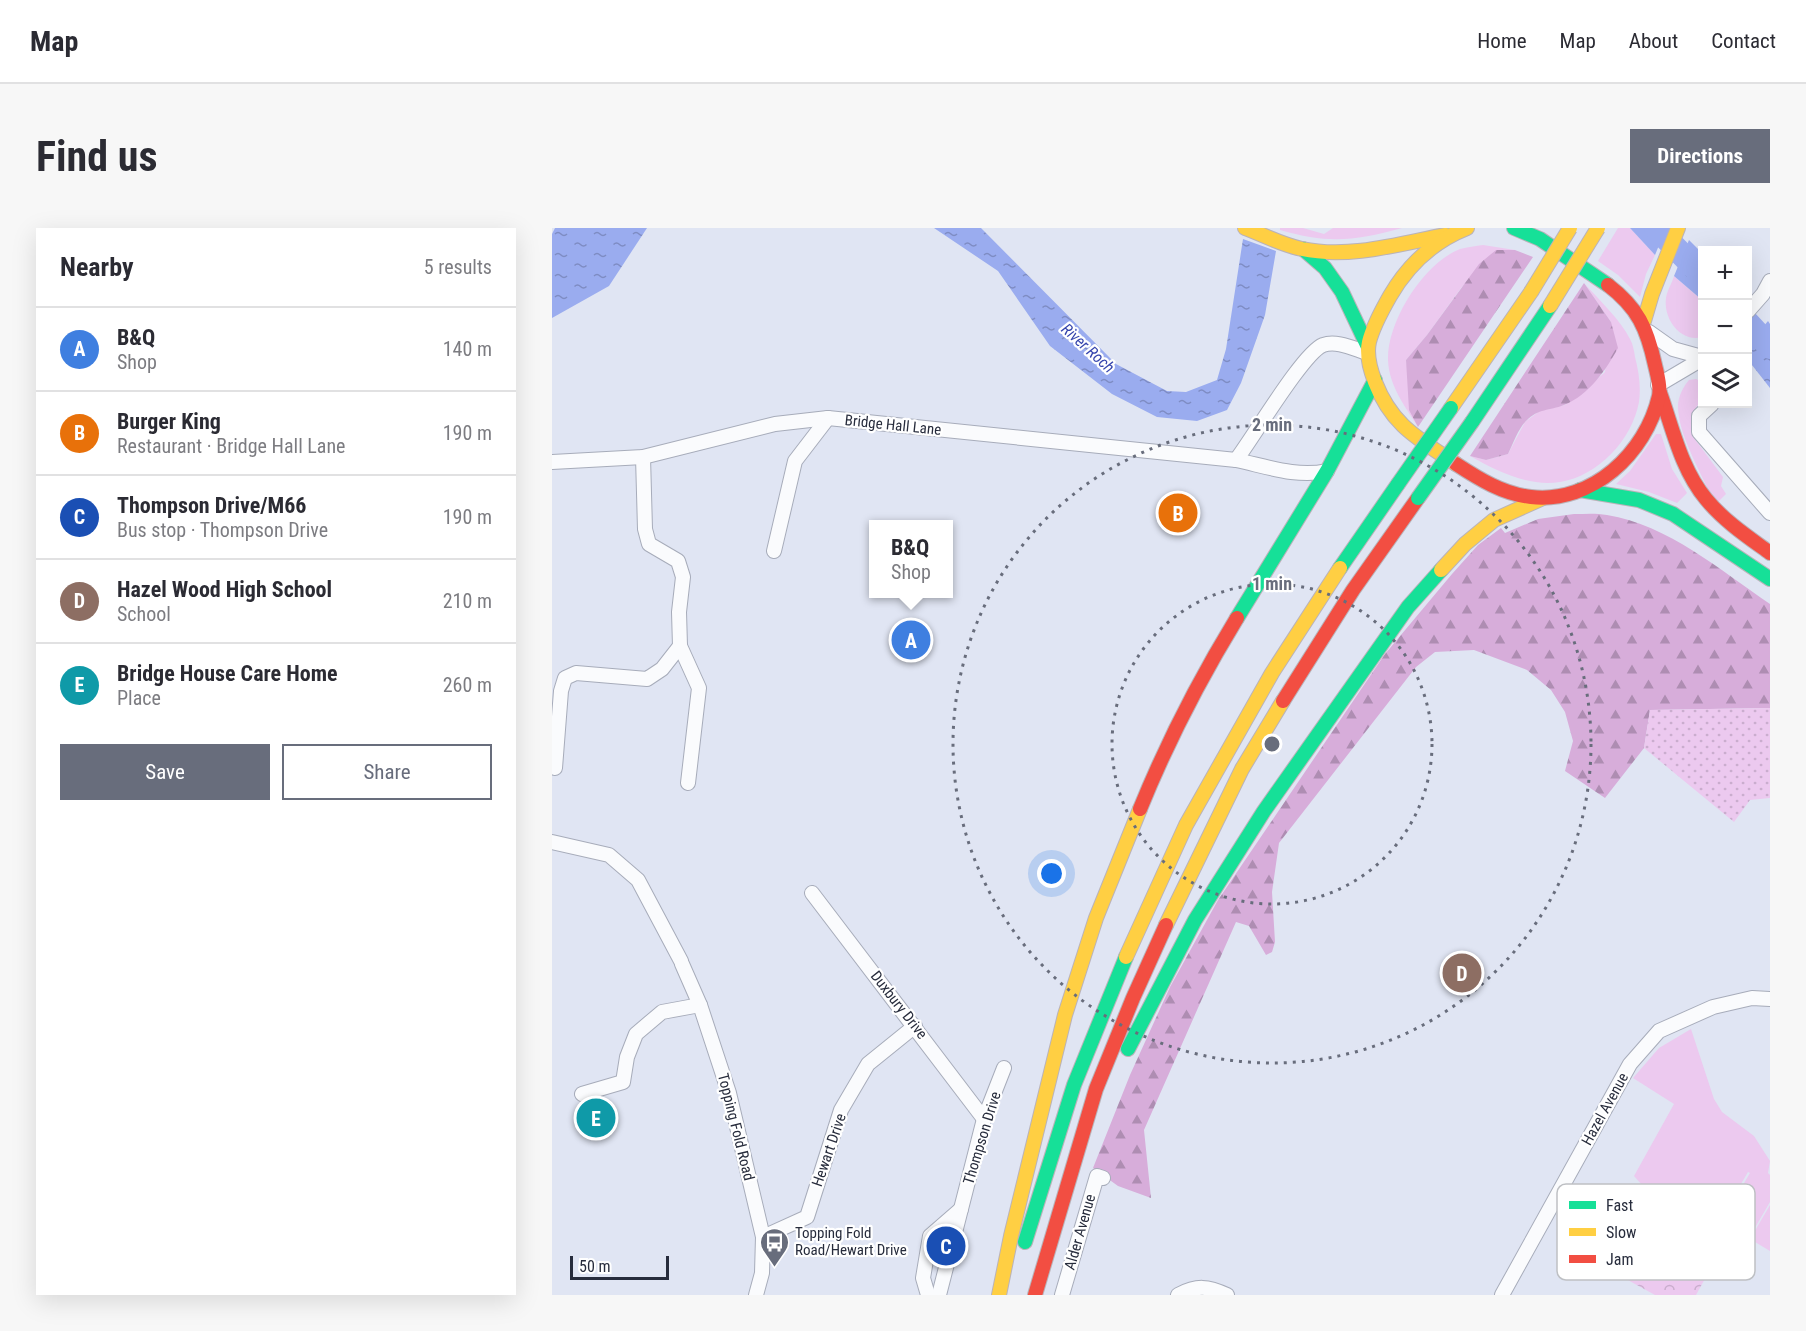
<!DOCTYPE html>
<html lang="en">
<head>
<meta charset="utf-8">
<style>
	:root { --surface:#fff; --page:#f7f7f7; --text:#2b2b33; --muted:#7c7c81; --line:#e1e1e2; --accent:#686d7c }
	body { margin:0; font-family:"Roboto Condensed",sans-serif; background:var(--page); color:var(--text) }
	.controls { position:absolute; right:18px; top:18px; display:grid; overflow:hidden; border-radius:0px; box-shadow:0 6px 24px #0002 }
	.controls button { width:54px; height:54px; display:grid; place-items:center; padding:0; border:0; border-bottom:2px solid var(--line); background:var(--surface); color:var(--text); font:30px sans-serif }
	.scale { position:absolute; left:18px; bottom:15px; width:99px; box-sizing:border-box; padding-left:6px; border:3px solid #272c3c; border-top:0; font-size:16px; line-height:21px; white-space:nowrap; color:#272c3c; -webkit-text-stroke:4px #fff; paint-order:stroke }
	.you { position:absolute; left:500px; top:646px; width:21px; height:21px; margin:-15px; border:4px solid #fff; border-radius:50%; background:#1a73e8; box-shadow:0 0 0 9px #1a73e833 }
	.badge { display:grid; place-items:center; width:39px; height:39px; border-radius:50%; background:var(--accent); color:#fff; font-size:20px; font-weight:700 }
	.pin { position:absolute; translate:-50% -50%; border:3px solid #fff; box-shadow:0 2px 6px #0006 }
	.popup { position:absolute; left:317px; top:292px; width:84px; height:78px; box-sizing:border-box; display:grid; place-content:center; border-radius:0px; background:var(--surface); filter:drop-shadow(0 2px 4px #0005); font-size:20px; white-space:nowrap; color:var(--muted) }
	.popup b { font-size:22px; color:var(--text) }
	.popup::after { content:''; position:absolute; left:50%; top:100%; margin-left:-12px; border:12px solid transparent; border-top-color:var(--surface) }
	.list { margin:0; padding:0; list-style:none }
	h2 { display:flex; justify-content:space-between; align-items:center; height:78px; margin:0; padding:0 24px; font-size:26px }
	h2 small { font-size:20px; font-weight:400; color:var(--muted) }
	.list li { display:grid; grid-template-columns:39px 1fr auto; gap:18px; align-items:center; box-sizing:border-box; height:84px; padding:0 24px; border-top:2px solid var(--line) }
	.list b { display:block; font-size:22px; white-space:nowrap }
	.list p { margin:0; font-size:20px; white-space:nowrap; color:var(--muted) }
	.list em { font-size:20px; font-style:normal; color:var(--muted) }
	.actions { display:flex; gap:12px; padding:18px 24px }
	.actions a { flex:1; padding:14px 0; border:2px solid var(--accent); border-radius:0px; text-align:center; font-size:21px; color:var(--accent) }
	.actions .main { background:var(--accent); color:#fff }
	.icon { flex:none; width:33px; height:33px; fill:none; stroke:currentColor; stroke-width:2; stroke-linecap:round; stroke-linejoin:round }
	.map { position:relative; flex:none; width:1218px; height:1067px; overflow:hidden; border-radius:0px }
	header { display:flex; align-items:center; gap:36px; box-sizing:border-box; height:84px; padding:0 30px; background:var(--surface); border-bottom:2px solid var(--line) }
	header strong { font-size:28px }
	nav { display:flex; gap:33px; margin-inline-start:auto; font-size:21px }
	.intro { display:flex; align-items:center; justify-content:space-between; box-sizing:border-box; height:144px; padding:0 36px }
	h1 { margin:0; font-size:42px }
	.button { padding:15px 27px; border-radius:0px; background:var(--accent); color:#fff; font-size:21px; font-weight:700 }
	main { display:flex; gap:36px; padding:0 36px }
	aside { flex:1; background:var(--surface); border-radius:0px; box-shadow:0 6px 24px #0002 }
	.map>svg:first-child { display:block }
</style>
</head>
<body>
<header>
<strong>Map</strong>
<nav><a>Home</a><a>Map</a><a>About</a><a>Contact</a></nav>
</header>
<div class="intro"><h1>Find us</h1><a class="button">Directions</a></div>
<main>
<aside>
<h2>Nearby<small>5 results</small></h2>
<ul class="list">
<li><span class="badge" style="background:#3f7fe0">A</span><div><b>B&amp;Q</b><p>Shop</p></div><em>140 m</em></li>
<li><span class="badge" style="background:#e8710a">B</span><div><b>Burger King</b><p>Restaurant · Bridge Hall Lane</p></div><em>190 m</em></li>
<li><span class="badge" style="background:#1a4fb4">C</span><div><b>Thompson Drive/M66</b><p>Bus stop · Thompson Drive</p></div><em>190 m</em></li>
<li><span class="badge" style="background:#8d6e63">D</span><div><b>Hazel Wood High School</b><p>School</p></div><em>210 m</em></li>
<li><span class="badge" style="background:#0f9aa8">E</span><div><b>Bridge House Care Home</b><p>Place</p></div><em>260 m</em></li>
</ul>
<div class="actions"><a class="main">Save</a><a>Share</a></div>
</aside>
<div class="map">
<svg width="1218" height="1067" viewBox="0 0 1218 1067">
	<defs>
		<pattern id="forest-firs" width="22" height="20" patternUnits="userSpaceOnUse" patternTransform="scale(1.5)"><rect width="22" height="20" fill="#d7adda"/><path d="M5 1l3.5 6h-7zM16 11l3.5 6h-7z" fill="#ae8db2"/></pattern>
		<pattern id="park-crowns" width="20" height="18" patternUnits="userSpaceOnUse" patternTransform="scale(1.5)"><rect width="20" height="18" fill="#ecc9ef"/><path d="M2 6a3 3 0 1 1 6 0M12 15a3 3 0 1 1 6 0" fill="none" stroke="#caadce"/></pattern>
		<pattern id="garden-dots" width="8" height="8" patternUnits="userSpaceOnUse" patternTransform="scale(1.5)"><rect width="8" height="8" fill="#ecc9ef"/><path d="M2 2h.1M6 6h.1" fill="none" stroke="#caadce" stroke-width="1.8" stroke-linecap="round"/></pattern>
		<pattern id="water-ripples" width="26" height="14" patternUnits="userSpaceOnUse" patternTransform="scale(1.5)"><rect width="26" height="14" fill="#9aacef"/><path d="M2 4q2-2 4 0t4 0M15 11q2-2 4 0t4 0" fill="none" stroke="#7e8cc3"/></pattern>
	</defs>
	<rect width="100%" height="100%" fill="#e0e5f3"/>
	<g fill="#ecc9ef">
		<path d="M728 0H751L772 6 781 0H850C803 13 776 16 728 2Z"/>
		<path d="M1066 0H1078L1103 27 1094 46 1088 69 1066 47 1046 33Z"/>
		<path d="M931 17 963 22 944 23 909 60 875 107 854 132 866 199C853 178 837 158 836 132 835 93 872 35 908 21 915 19 924 18 931 17Z"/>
		<path d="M1122 48 1150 72V109C1129 115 1111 91 1114 70 1115 63 1120 55 1122 48Z"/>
		<path d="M1032 55C1047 72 1068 91 1078 111 1081 116 1082 123 1083 129 1087 144 1089 159 1087 174 1080 212 1046 248 1008 254 976 259 945 243 918 228L934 232 956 226 973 194 989 182 1013 177 1030 165 1053 144 1059 94Z"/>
		<path d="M1144 151 1150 154V171L1141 184 1139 202 1142 210 1171 249 1169 258 1174 266 1166 274 1159 268C1148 242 1126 206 1126 178 1126 169 1131 159 1137 152Z"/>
		<path d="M1104 206H1109L1120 241 1135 265 1125 275 1097 264 1064 256 1078 243Z"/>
		<path d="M1139 801 1162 871 1170 884 1202 908 1218 933 1216 945 1218 947V974L1197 1010 1169 994 1198 945 1196 944 1166 995 1139 980 1136 985 1129 971 1122 968 1127 983 1100 968 1082 948 1122 876 1081 850 1107 820Z"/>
		<path d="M1218 977V1023L1198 1011Z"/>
	</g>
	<g fill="url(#forest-firs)">
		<path d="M944 22H963L981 29 866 199 857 182 854 132 875 107 927 36Z"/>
		<path d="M1032 55 1059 94 1066 120C1054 142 1037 167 1012 177 997 183 987 180 974 193 966 201 961 216 956 226L934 232 918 228Z"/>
		<path d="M1022 286C1033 286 1044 285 1055 287 1116 297 1168 342 1218 376V480L1098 482 1092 520 1053 570 1013 543 1021 513 1013 484 999 462 975 442 922 422 883 424 864 439 727 615 720 664 723 714 720 724 714 727 697 698 684 694 592 902 599 970 566 958 541 940 578 847 618 759 666 672 833 426 900 346 926 317 949 300 953 305 986 291Z"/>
	</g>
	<path fill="url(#park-crowns)" d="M1093 989 1165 1029 1144 1067H1103L1063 1045Z"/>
	<path fill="url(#garden-dots)" d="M1218 480V570L1198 572 1182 594 1092 520 1098 482Z"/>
	<g fill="url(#water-ripples)">
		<path d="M3 0H95L57 58 0 90V6Z"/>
		<path d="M382 0H429L564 136 615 163 634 164 665 152 674 121 691 11 724 23 713 87 689 155 675 182 645 193 605 189 560 166 498 118 446 43Z"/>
		<path d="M1078 0H1114L1103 27Z"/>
		<path d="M1137 12 1150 25V72L1122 48Z"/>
		<path d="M1216 93 1218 96V160L1196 132V117Z"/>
	</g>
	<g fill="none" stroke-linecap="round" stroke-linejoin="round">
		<g stroke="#9aacef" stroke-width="24">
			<path d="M1104 0 1150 47"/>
			<path d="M1196 95 1218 119"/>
		</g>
		<defs>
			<g id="street">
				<path d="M1196 83 1211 66 1218 53"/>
				<path d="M1097 104 1121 121 1150 129"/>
				<path d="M1106 157 1150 131"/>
				<path d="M1160 176 1147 188V204L1218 285"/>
				<path d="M91 229 93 301 97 316 126 333 131 349 127 384 128 418 147 460 136 555"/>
				<path d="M684 232C701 210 751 125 771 117 785 112 802 121 816 125"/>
				<path d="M0 234 91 229 223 196 276 190 684 232C713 238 745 250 775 243"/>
				<path d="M222 323 243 233 276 190"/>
				<path d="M3 540 9 463 13 450 24 445 95 451 110 441 128 418"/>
				<path d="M0 614 57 627 86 652 129 733"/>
				<path d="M260 665 432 891"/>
				<path d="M130 736 148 777 177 865 211 1009 210 1045 204 1067"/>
				<path d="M30 866 71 854 75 829 84 806 110 784 148 777"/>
				<path d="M211 1009 255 989 289 882 316 836 363 798"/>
				<path d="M376 1067 371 1050 378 1008 409 981"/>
				<path d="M387 1067 432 891 452 840"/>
				<path d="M510 1067 545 948 551 950"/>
				<path d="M626 1067C645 1057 656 1058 675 1067"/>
				<path d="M950 1067 1078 836 1107 803 1161 779 1200 770 1218 771"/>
			</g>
			<g id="fast">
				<path d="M962 0 988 11 1056 57"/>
				<path d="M751 21 773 40 790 64 816 119"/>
				<path d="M920 194 998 78"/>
				<path d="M1028 262 1087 272 1121 286 1218 351"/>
				<path d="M788 340 846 256"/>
				<path d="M685 390 775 243 823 152"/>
				<path d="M576 821 643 692 712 583 856 379 889 342"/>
				<path d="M473 1014 522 857 574 729"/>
			</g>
			<g id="slow">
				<path d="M693 0C712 7 730 17 750 21 797 31 847 16 893 7"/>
				<path d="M1092 93 1100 66 1126 0"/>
				<path d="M899 180 979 64"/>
				<path d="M904 236C867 211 840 198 823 154 818 141 814 127 817 114 821 98 830 82 838 68 856 37 882 13 915 0"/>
				<path d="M889 342 913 316 942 292 991 270"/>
				<path d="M614 697 690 541 731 473"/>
				<path d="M574 729 634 597 720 445 788 340"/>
				<path d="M447 1067 459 1008 513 787 544 690 588 581"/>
			</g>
			<g id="jam">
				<path d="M1108 165C1121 201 1129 241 1154 271 1172 293 1196 309 1218 325"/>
				<path d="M904 236C927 251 951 266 979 269 1040 276 1094 225 1107 168 1109 158 1105 146 1103 137 1095 100 1086 80 1056 57"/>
				<path d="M731 473 801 362 866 270"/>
				<path d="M588 581C614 517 649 449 685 390"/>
				<path d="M483 1067 544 861 581 770 614 697"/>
			</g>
		</defs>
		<use href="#street" stroke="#a7acba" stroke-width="16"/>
		<use href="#fast" stroke="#bab3b9" stroke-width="16"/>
		<use href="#slow" stroke="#bab3b9" stroke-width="16"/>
		<use href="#jam" stroke="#bab3b9" stroke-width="16"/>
		<use href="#street" stroke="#fafbfd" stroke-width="14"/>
		<use href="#fast" stroke="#16e098" stroke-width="14"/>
		<use href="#slow" stroke="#ffcf43" stroke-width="14"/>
		<use href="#jam" stroke="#f24e42" stroke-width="14"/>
		<defs>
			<g id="fast-bridge">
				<path d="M846 256 899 180"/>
				<path d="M866 270 920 194"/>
			</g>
			<g id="slow-bridge">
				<path d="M979 64 1018 0"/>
				<path d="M998 78 1046 0"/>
			</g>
		</defs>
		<use href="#fast-bridge" stroke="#bab3b9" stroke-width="16" stroke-linecap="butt"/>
		<use href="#slow-bridge" stroke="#bab3b9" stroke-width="16" stroke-linecap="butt"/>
		<use href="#fast-bridge" stroke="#16e098" stroke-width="14"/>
		<use href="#slow-bridge" stroke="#ffcf43" stroke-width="14"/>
	</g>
	<g fill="none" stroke="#686d7c" stroke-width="3" stroke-dasharray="3 6">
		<circle cx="720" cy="516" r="160"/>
		<circle cx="720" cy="516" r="319"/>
	</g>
	<defs>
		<symbol id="bus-pin" viewBox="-11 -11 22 30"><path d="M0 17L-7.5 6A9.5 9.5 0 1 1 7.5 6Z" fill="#686d7c" stroke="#fff"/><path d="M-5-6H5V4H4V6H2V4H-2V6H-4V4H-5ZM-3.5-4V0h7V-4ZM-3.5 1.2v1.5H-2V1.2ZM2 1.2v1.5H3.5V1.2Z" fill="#fff"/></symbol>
	</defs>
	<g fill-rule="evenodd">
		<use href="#bus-pin" x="206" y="998" width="33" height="45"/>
	</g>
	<g text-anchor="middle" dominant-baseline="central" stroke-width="4.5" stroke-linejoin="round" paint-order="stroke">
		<g font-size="15" fill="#272c3c" stroke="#fff">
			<text transform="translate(341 197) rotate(6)">Bridge Hall Lane</text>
			<text transform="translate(347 777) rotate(52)">Duxbury Drive</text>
			<text transform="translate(1053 881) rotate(-61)">Hazel Avenue</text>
			<text transform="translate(184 899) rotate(76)">Topping Fold Road</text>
			<text transform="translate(430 910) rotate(-73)">Thompson Drive</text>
			<text transform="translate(277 922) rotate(-71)">Hewart Drive</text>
			<text transform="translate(528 1004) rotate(-74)">Alder Avenue</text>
		</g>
		<g font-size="15" fill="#272c3c" stroke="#fff" text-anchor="start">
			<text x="243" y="1005">Topping Fold<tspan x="243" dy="17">Road/Hewart Drive</tspan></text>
		</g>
		<g font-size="16" font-style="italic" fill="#3645ad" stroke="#fff">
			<text transform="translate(536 120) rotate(42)">River Roch</text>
		</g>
	</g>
	<rect x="1005" y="956" width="198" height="96" rx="9" fill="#fff" stroke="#bec0c4" stroke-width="1.5"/>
	<rect x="1017" y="973" width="27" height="8" fill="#16e098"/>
	<rect x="1017" y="1000" width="27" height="8" fill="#ffcf43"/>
	<rect x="1017" y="1027" width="27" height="8" fill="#f24e42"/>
	<g font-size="16" fill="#272c3c">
		<text x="1054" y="983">Fast</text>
		<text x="1054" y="1010">Slow</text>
		<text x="1054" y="1037">Jam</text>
	</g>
	<circle cx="720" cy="516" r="9" fill="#686d7c" stroke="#fff" stroke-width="3"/>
	<g font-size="18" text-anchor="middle" font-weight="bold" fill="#686d7c" stroke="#fff" stroke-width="4.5" stroke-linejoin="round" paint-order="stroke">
		<text x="720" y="203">2 min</text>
		<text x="720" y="362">1 min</text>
	</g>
</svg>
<div class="controls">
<button>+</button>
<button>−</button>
<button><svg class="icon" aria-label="layers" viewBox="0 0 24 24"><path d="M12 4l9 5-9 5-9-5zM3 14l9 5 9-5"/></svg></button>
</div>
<div class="scale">50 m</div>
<div class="you"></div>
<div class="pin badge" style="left:359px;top:412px;background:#3f7fe0">A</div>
<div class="popup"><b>B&amp;Q</b>Shop</div>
<div class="pin badge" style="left:626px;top:285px;background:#e8710a">B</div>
<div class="pin badge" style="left:394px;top:1018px;background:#1a4fb4">C</div>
<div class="pin badge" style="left:910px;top:745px;background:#8d6e63">D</div>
<div class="pin badge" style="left:44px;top:890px;background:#0f9aa8">E</div>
</div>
</main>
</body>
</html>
